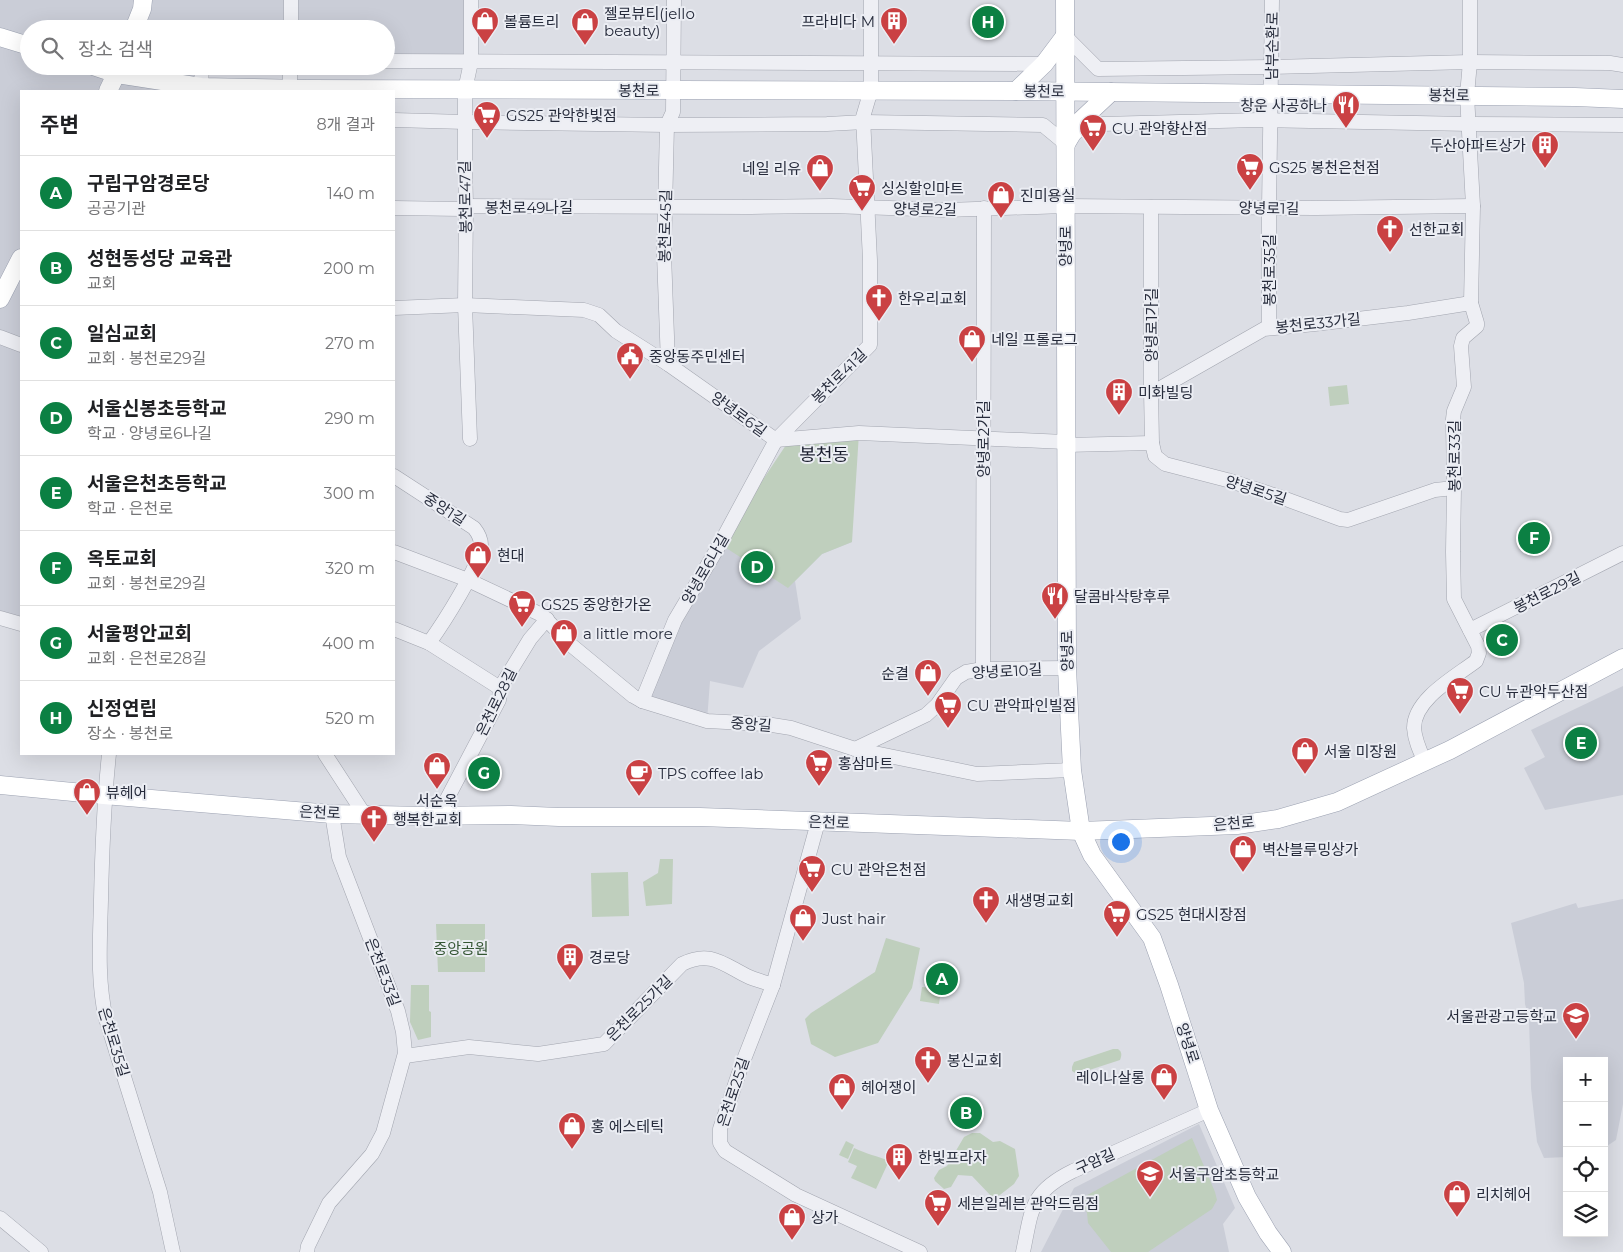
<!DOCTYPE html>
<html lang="ko">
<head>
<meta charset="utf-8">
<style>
	:root { --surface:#fff; --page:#f2f2f2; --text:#202124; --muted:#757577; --line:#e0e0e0; --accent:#0b8043 }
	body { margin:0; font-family:Montserrat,"Noto Sans KR",sans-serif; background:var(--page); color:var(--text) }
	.controls { position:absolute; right:15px; bottom:15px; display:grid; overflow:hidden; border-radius:0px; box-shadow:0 5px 20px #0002 }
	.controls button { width:45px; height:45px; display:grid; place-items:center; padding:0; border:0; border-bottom:1px solid var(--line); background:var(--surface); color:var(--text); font:25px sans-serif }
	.you { position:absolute; left:1120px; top:841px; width:18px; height:18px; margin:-12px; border:4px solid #fff; border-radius:50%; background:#1a73e8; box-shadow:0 0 0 8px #1a73e833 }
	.badge { display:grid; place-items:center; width:32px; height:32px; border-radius:50%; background:var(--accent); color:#fff; font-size:16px; font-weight:700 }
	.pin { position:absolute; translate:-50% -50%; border:2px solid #fff; box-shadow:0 1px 5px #0006 }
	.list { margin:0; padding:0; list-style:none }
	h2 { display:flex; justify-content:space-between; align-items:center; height:65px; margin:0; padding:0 20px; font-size:21px }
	h2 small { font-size:16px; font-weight:400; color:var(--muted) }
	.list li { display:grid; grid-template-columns:32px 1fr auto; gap:15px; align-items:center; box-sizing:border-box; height:75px; padding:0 20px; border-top:1px solid var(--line) }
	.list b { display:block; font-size:19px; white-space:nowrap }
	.list p { margin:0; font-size:16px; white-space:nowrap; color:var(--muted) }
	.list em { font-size:16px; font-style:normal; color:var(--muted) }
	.icon { flex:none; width:28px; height:28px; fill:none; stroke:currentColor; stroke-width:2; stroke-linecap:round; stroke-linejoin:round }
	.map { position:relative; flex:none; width:1623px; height:1252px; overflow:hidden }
	.search { position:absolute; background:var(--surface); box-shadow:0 5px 20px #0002; left:20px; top:20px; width:375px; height:55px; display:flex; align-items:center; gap:12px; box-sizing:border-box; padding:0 18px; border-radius:28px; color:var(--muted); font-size:19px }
	.panel { position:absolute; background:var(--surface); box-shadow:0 5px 20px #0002; left:20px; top:90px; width:375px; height:665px; border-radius:0px }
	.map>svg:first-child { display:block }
</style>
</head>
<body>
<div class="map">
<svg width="1623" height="1252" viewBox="0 0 1623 1252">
	<rect width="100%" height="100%" fill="#dcdee5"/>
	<g fill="#cacdd7">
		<path d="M0 0H470L471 62 386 61V29H29V66H202L201 91H21V624L0 618Z"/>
		<path d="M852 542 822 554 795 581 801 619 759 651 743 688 710 681 707 721 642 701 720 544Z"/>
		<path d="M1623 686V795L1545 810 1524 768 1545 757 1531 730Z"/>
		<path d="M1623 899V1104L1616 1140 1604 1148V1061H1567V1157L1544 1158 1537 1142 1531 1088 1529 1018 1525 1004 1524 983 1511 923 1576 903 1578 908Z"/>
		<path d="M1199 1124 1235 1208 1223 1224 1229 1252H1041L1074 1188Z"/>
	</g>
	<g fill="#bfcfbd">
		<path d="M1347 385 1349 404 1330 406 1328 387Z"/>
		<path d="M859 433 852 542 822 554 788 588 720 544 786 445Z"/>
		<path d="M660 859H673L672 904 646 906 643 882 658 873Z"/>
		<path d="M628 872 629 916 592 917 591 873Z"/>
		<path d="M436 924H485V972H438Z"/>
		<path d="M886 938 920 948 912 988 878 1043 835 1057 811 1044 805 1019 811 1013 875 972Z"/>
		<path d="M411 985H429V1011L431 1012V1037L418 1040 410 1022Z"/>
		<path d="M922 987 941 989 939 1004 920 1001Z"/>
		<path d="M1113 1049H1118C1122 1052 1122 1055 1120 1060L1077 1074 1072 1071V1067L1074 1062Z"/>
		<path d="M972 1133H980L993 1142 1000 1141 1015 1149 1019 1176 1014 1184 996 1198H993L972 1176 958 1175 951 1187 944 1189 935 1181 934 1178 939 1170 947 1166 964 1137Z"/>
		<path d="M1192 1138 1215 1192 1217 1200 1212 1209 1148 1252H1111L1088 1223 1087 1213 1080 1199Z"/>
		<path d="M846 1141 854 1145 848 1159 839 1155Z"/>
		<path d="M854 1148C866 1154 878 1156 889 1161L876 1189 851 1178 857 1166 848 1162Z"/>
	</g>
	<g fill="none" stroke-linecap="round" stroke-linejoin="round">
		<defs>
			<g id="minor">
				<path d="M291 29V0"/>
				<path d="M1065 36 1098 69 1271 67 1470 62 1610 63 1623 65"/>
				<path d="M386 61 1044 64"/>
				<path d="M201 87 202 66"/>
				<path d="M290 88V66"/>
				<path d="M394 120 465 122 667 125 827 124 865 122 1043 125 1066 144"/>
				<path d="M1072 135 1086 126 1101 124 1258 120 1470 124 1623 125"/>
				<path d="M1151 207V390L1152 443"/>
				<path d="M394 208 461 209 466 206 751 207 831 206 947 210 1065 206 1316 208 1473 206"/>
				<path d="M394 308 465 305 584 310 599 315 616 331 668 364 776 440 859 433 1065 442"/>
				<path d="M1269 328V208L1272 0"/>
				<path d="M0 337 21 345"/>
				<path d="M668 364 664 254 667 125 673 112 674 0"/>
				<path d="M1151 390H1157L1264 329 1315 324 1408 313 1471 303"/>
				<path d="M470 439 465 305 466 206 465 163V90L471 62V0"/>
				<path d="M1065 445 1152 443 1155 456 1165 464 1227 480 1283 498 1340 519 1348 520 1435 490 1454 488"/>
				<path d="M394 476 474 528C478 533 481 538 481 545 481 565 442 625 429 643"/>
				<path d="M394 552 468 580 542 615 571 645 633 696 642 701 707 721 766 724 791 728 855 749 977 774 1072 770"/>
				<path d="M0 618 21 624"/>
				<path d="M394 629 429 643 500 688"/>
				<path d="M1470 630 1623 553"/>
				<path d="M983 669 984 208"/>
				<path d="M642 701 675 620 720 544 776 440 870 345V260L863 117 871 90V0"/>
				<path d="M855 749 926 715 937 705 956 678 966 672 983 669 1067 668"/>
				<path d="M109 754C104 802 102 851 101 900 100 940 97 980 106 1019L160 1192 173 1252"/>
				<path d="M325 754 364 814"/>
				<path d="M1425 762C1420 751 1415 741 1414 728 1414 699 1455 677 1476 661L1479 653 1478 646 1454 599 1453 552 1454 488 1453 419 1454 411 1464 387 1461 346 1463 338 1477 326V323L1471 303 1473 206 1467 95 1470 62V0"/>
				<path d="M438 816 499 700 500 688 530 639 547 619"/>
				<path d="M818 822 773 985 741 1067 720 1129V1143L725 1151 796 1195 920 1252"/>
				<path d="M405 1056 469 1047 538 1054 604 1044 682 964C710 950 723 964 747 976 755 980 765 982 773 985"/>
				<path d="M0 1218 41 1252"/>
				<path d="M307 1252 308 1246 329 1203 372 1154 383 1133 405 1053 403 1032 398 1011 339 857 332 814"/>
				<path d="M1023 1252C1032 1209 1030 1192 1073 1171L1209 1110"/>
			</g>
			<g id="major">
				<path d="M1065 0 1067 668 1072 770 1081 831 1092 855 1152 938 1169 985 1209 1110 1247 1197 1268 1233 1282 1252"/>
				<path d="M134 29 142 9 143 0"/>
				<path d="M0 37 29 46"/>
				<path d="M93 66 117 74 201 87 306 89 1016 91 1575 97 1623 99"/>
				<path d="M108 91 120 66"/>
				<path d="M1016 91 1044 64 1065 36"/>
				<path d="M1066 144 1079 122 1111 92"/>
				<path d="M0 299 21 258"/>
				<path d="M0 785 104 795 332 814 423 816 511 815 559 817H700L1081 831 1237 825 1278 819 1337 802 1450 750 1623 658"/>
			</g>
		</defs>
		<use href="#minor" stroke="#a2a5af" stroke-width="15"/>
		<use href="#major" stroke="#9ba1b1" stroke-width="19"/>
		<use href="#minor" stroke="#eeeff4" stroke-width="14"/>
		<use href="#major" stroke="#fff" stroke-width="18"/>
	</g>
	<defs>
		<symbol id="shop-pin" viewBox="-11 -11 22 30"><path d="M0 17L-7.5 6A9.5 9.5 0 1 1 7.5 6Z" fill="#ca4143" stroke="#ebedf3"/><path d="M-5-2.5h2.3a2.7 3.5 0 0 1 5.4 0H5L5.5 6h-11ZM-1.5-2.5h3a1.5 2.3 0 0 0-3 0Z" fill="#fff"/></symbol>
		<symbol id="building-pin" viewBox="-11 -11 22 30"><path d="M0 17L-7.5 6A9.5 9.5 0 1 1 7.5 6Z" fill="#ca4143" stroke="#ebedf3"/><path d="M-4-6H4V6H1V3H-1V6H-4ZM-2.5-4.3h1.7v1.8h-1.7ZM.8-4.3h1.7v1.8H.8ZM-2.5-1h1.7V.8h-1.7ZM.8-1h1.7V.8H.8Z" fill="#fff"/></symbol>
		<symbol id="restaurant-pin" viewBox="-11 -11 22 30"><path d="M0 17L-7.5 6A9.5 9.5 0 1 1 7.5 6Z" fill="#ca4143" stroke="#ebedf3"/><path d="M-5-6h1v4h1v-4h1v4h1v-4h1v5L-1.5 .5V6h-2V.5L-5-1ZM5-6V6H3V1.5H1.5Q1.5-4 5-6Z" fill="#fff"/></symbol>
		<symbol id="supermarket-pin" viewBox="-11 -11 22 30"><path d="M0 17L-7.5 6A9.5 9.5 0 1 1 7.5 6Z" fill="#ca4143" stroke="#ebedf3"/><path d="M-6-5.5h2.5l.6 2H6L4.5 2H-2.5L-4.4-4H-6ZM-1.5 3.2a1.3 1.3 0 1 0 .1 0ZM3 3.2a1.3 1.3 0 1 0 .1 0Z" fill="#fff"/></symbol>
		<symbol id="church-pin" viewBox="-11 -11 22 30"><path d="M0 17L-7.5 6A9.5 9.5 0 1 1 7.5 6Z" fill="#ca4143" stroke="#ebedf3"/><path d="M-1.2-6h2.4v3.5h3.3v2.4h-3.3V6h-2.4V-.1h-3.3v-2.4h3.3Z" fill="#fff"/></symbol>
		<symbol id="civic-pin" viewBox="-11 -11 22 30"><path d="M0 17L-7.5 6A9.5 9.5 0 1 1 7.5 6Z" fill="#ca4143" stroke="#ebedf3"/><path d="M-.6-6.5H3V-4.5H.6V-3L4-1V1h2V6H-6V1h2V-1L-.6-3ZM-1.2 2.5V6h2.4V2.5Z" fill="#fff"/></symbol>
		<symbol id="cafe-pin" viewBox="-11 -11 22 30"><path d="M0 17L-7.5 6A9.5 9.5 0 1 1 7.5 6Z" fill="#ca4143" stroke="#ebedf3"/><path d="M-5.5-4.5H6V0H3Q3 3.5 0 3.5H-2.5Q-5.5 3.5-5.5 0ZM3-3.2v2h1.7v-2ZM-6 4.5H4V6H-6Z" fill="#fff"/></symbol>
		<symbol id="school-pin" viewBox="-11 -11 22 30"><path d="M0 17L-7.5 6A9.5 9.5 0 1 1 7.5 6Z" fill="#ca4143" stroke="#ebedf3"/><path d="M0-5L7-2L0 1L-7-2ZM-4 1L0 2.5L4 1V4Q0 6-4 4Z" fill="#fff"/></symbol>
	</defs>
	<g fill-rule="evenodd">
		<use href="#shop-pin" x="469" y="5" width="32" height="43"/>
		<use href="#building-pin" x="878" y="5" width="32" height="43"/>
		<use href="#shop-pin" x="569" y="6" width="32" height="43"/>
		<use href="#restaurant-pin" x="1330" y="89" width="32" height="43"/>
		<use href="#supermarket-pin" x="471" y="99" width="32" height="43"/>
		<use href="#supermarket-pin" x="1077" y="112" width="32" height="43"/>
		<use href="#building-pin" x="1529" y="129" width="32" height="43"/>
		<use href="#supermarket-pin" x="1234" y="151" width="32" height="43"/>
		<use href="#shop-pin" x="804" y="152" width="32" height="43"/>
		<use href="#supermarket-pin" x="846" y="172" width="32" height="43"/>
		<use href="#shop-pin" x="985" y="179" width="32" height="43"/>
		<use href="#church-pin" x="1374" y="213" width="32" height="43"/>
		<use href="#church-pin" x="863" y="282" width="32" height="43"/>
		<use href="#shop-pin" x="956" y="323" width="32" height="43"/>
		<use href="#civic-pin" x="614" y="340" width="32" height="43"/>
		<use href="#building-pin" x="1103" y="376" width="32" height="43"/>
		<use href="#shop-pin" x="462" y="539" width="32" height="43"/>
		<use href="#restaurant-pin" x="1039" y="580" width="32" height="43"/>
		<use href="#supermarket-pin" x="506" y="588" width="32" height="43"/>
		<use href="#shop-pin" x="548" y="617" width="32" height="43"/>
		<use href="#shop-pin" x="912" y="657" width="32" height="43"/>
		<use href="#supermarket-pin" x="1444" y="675" width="32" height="43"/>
		<use href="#supermarket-pin" x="932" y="689" width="32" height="43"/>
		<use href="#shop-pin" x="1289" y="735" width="32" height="43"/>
		<use href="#supermarket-pin" x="803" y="747" width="32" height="43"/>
		<use href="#shop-pin" x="421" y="750" width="32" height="43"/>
		<use href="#cafe-pin" x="623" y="757" width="32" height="43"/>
		<use href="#shop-pin" x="71" y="776" width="32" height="43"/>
		<use href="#church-pin" x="358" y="803" width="32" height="43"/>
		<use href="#shop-pin" x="1227" y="833" width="32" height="43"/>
		<use href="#supermarket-pin" x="796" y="853" width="32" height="43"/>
		<use href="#church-pin" x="970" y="884" width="32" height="43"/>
		<use href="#supermarket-pin" x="1101" y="898" width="32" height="43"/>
		<use href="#shop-pin" x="787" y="902" width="32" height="43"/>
		<use href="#building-pin" x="554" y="941" width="32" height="43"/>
		<use href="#school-pin" x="1560" y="1000" width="32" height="43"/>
		<use href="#church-pin" x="912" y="1044" width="32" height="43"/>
		<use href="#shop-pin" x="1148" y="1061" width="32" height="43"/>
		<use href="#shop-pin" x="826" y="1071" width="32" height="43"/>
		<use href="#shop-pin" x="556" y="1110" width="32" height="43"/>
		<use href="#building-pin" x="883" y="1141" width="32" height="43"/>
		<use href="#school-pin" x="1134" y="1158" width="32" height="43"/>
		<use href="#shop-pin" x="1441" y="1178" width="32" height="43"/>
		<use href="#supermarket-pin" x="922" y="1187" width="32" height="43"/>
		<use href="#shop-pin" x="776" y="1201" width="32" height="43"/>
	</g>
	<g text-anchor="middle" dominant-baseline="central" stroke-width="4" stroke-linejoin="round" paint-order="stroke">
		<g font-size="15" fill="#262b3b" stroke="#ebedf3" text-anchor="start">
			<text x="604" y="13">젤로뷰티(jello<tspan x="604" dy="17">beauty)</tspan></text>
			<text x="504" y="21">볼륨트리</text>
			<text x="875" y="21" text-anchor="end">프라비다 M</text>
			<text x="1327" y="105" text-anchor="end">창운 사공하나</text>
			<text x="506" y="115">GS25 관악한빛점</text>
			<text x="1112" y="128">CU 관악향산점</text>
			<text x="1526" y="145" text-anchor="end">두산아파트상가</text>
			<text x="1269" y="167">GS25 봉천은천점</text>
			<text x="801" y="168" text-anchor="end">네일 리유</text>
			<text x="881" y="188">싱싱할인마트</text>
			<text x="1020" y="195">진미용실</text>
			<text x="1409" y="229">선한교회</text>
			<text x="898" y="298">한우리교회</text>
			<text x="991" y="339">네일 프롤로그</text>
			<text x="649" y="356">중앙동주민센터</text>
			<text x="1138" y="392">미화빌딩</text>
			<text x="497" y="555">현대</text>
			<text x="1074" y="596">달콤바삭탕후루</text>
			<text x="541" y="604">GS25 중앙한가온</text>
			<text x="583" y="633">a little more</text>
			<text x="909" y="673" text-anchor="end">순결</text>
			<text x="1479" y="691">CU 뉴관악두산점</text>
			<text x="967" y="705">CU 관악파인빌점</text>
			<text x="1324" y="751">서울 미장원</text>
			<text x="838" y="763">홍삼마트</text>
			<text x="658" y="773">TPS coffee lab</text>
			<text x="106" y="792">뷰헤어</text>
			<text x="437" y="800" text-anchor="middle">서순옥</text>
			<text x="393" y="819">행복한교회</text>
			<text x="1262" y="849">벽산블루밍상가</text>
			<text x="831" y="869">CU 관악은천점</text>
			<text x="1005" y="900">새생명교회</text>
			<text x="1136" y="914">GS25 현대시장점</text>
			<text x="822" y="918">Just hair</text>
			<text x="589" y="957">경로당</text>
			<text x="1557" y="1016" text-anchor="end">서울관광고등학교</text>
			<text x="947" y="1060">봉신교회</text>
			<text x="1145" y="1077" text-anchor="end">레이나살롱</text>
			<text x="861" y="1087">헤어쟁이</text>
			<text x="591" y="1126">홍 에스테틱</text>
			<text x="918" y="1157">한빛프라자</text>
			<text x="1169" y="1174">서울구암초등학교</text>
			<text x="1476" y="1194">리치헤어</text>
			<text x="957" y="1203">세븐일레븐 관악드림점</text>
			<text x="811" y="1217">상가</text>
		</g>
		<g font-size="15" fill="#262b3b" stroke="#ebedf3">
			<text transform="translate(1272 46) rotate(-89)">남부순환로</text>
			<text x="639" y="90">봉천로</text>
			<text transform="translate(1044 91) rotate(1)">봉천로</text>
			<text transform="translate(1449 95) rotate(1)">봉천로</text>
			<text transform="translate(465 197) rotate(-91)">봉천로47길</text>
			<text x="529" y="207">봉천로49나길</text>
			<text transform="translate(1269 208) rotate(1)">양녕로1길</text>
			<text transform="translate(925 209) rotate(1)">양녕로2길</text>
			<text transform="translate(665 226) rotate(-89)">봉천로45길</text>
			<text transform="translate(1065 246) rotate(-90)">양녕로</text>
			<text transform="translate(1269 270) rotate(-90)">봉천로35길</text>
			<text transform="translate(1318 323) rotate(-6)">봉천로33가길</text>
			<text transform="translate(1151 325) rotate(-90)">양녕로1가길</text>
			<text transform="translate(839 376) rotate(-45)">봉천로41길</text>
			<text transform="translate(739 414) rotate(36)">양녕로6길</text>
			<text transform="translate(983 439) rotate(-90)">양녕로2가길</text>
			<text transform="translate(1454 456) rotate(-90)">봉천로33길</text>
			<text transform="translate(1256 490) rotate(18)">양녕로5길</text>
			<text transform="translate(445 509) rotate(33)">중앙1길</text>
			<text transform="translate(705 569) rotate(-60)">양녕로6나길</text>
			<text transform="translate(1547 592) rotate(-27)">봉천로29길</text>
			<text transform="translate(1067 651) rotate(-91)">양녕로</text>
			<text transform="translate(1007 671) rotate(-3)">양녕로10길</text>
			<text transform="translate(496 702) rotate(-64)">은천로28길</text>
			<text transform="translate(751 724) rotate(5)">중앙길</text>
			<text transform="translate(320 812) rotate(3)">은천로</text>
			<text transform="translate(829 822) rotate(2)">은천로</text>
			<text transform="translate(1234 823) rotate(-5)">은천로</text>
			<text transform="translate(383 972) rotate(69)">은천로33길</text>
			<text transform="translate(639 1008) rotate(-45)">은천로25가길</text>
			<text transform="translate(114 1042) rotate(73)">은천로35길</text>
			<text transform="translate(1188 1043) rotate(72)">양녕로</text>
			<text transform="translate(733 1092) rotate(-72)">은천로25길</text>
			<text transform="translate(1095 1161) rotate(-24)">구암길</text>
		</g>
		<g font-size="15" fill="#355634" stroke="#ebedf3">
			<text x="461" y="948">중앙공원</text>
		</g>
		<g font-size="18" fill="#181c2c" stroke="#ebedf3">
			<text x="824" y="455">봉천동</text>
		</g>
	</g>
</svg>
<div class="controls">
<button>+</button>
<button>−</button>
<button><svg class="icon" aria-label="locate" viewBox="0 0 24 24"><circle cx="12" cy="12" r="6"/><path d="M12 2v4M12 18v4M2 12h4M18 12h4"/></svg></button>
<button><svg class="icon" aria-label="layers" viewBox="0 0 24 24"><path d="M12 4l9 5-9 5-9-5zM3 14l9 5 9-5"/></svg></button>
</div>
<div class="you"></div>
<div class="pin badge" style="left:942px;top:979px">A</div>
<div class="pin badge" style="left:966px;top:1113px">B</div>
<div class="pin badge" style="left:1502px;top:640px">C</div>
<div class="pin badge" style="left:757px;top:567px">D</div>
<div class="pin badge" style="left:1581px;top:743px">E</div>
<div class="pin badge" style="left:1534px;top:538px">F</div>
<div class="pin badge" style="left:484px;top:773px">G</div>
<div class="pin badge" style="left:988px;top:22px">H</div>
<div class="search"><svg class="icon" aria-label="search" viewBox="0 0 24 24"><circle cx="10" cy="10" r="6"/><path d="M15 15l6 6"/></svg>장소 검색</div>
<section class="panel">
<h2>주변<small>8개 결과</small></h2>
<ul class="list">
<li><span class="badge">A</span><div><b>구립구암경로당</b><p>공공기관</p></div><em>140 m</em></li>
<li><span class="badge">B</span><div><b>성현동성당 교육관</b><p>교회</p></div><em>200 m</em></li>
<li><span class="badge">C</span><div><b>일심교회</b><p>교회 · 봉천로29길</p></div><em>270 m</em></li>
<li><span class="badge">D</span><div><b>서울신봉초등학교</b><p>학교 · 양녕로6나길</p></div><em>290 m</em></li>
<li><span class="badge">E</span><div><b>서울은천초등학교</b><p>학교 · 은천로</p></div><em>300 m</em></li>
<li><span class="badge">F</span><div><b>옥토교회</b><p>교회 · 봉천로29길</p></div><em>320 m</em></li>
<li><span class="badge">G</span><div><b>서울평안교회</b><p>교회 · 은천로28길</p></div><em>400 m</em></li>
<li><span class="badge">H</span><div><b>신정연립</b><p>장소 · 봉천로</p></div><em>520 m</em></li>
</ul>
</section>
</div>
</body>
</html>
